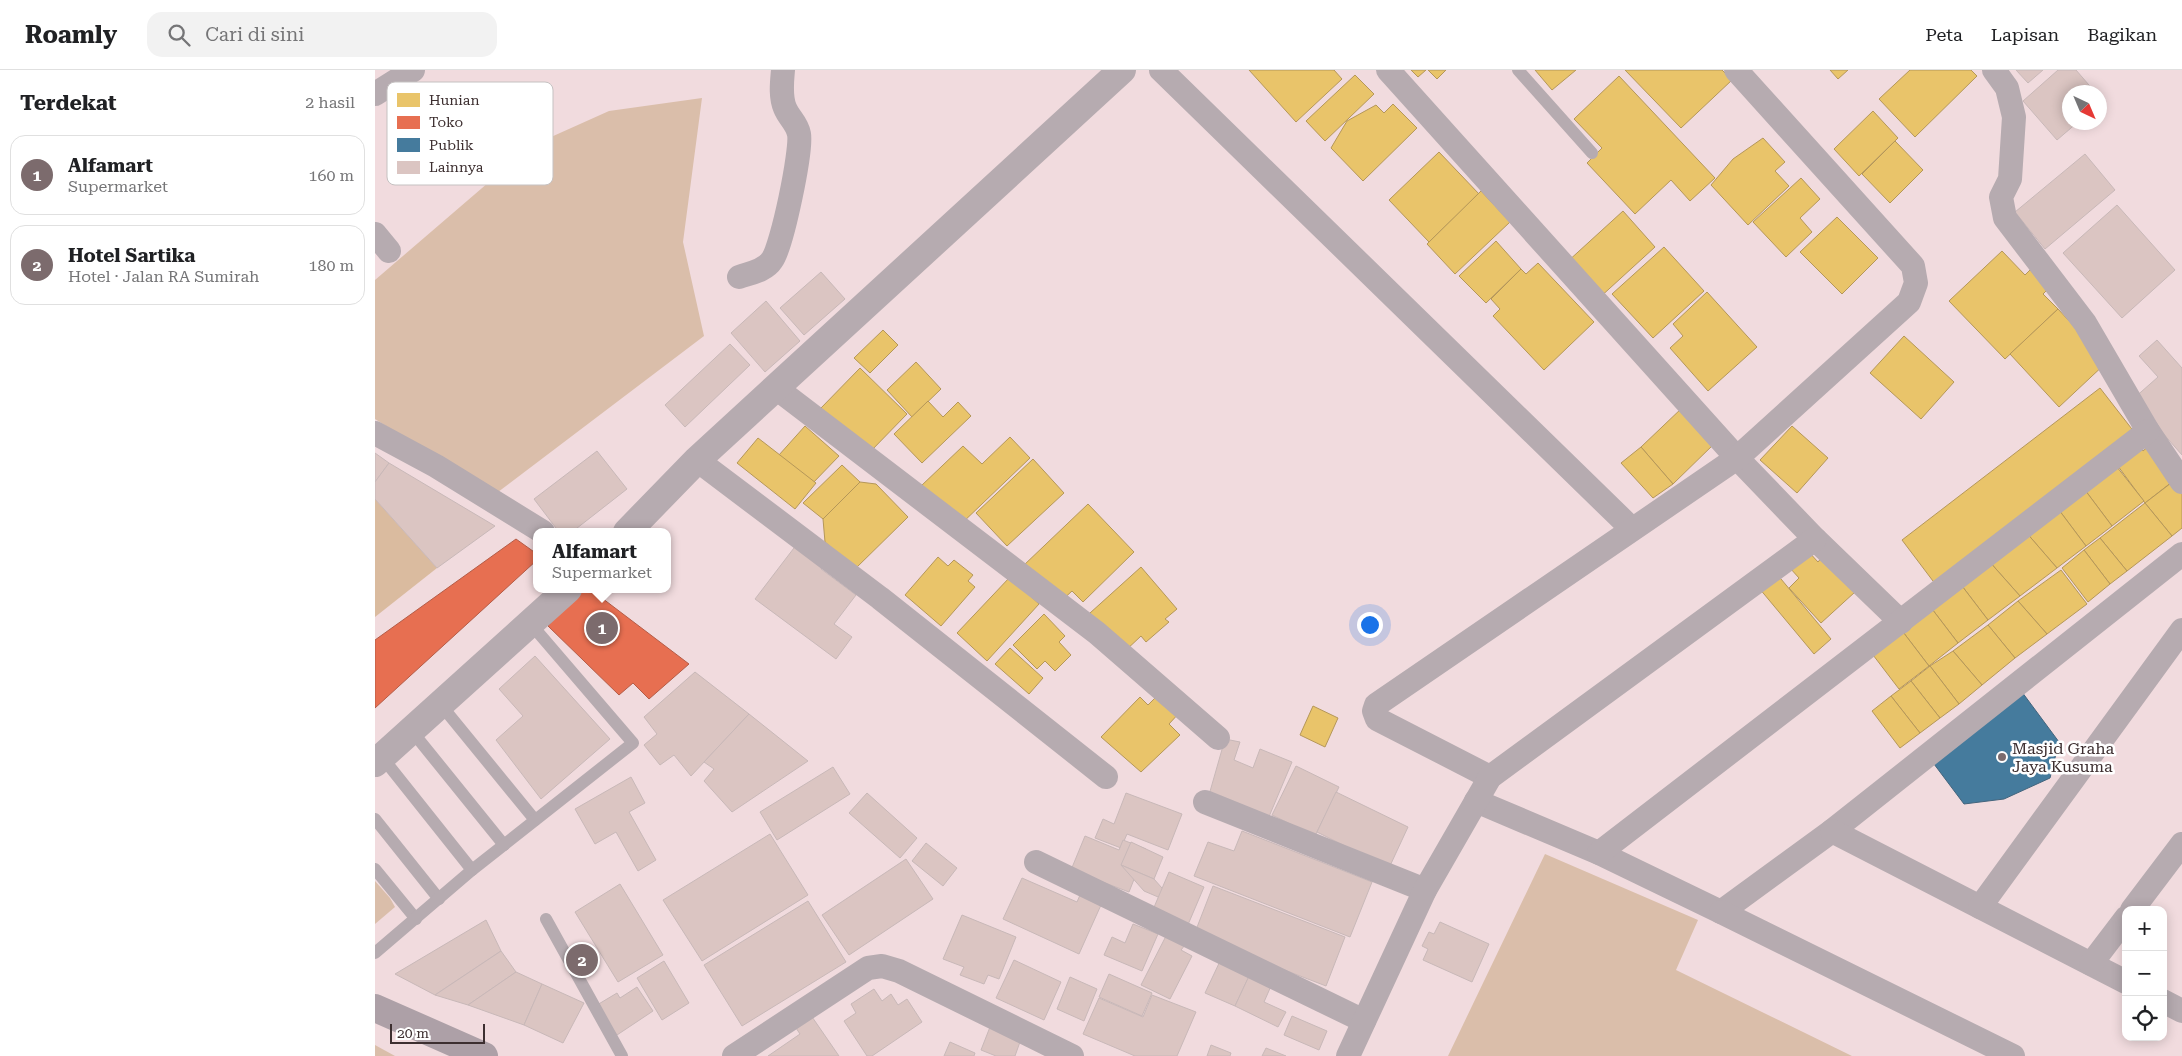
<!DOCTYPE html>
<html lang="id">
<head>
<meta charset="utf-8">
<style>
	:root { --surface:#fff; --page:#f2f2f2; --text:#202124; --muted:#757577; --line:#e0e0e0; --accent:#7c6b6d }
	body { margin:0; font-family:"Roboto Serif",serif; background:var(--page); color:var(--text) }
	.controls { position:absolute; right:15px; bottom:15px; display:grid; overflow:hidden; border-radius:10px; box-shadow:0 2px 12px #0003 }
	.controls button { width:45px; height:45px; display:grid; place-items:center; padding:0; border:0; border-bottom:1px solid var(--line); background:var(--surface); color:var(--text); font:25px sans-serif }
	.compass { position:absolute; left:1687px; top:15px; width:45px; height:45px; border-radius:50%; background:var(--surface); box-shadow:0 2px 12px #0003; rotate:136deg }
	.scale { position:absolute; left:15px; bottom:12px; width:95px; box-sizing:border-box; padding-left:5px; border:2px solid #3d2f30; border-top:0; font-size:14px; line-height:18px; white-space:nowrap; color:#3d2f30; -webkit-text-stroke:4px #fff; paint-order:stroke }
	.you { position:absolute; left:994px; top:554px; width:18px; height:18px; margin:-12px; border:4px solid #fff; border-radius:50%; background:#1a73e8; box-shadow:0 0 0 8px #1a73e833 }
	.badge { display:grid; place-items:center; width:32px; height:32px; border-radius:50%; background:var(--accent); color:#fff; font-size:16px; font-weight:700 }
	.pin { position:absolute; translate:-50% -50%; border:2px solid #fff; box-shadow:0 1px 5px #0006 }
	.popup { position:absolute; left:158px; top:458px; width:138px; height:65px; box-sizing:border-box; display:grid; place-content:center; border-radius:10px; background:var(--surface); filter:drop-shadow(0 1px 4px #0005); font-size:16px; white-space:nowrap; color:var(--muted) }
	.popup b { font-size:19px; color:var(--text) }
	.popup::after { content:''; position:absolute; left:50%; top:100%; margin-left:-10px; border:10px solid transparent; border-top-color:var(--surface) }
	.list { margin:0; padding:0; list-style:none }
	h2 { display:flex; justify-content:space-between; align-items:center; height:65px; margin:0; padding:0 20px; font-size:21px }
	h2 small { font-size:16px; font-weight:400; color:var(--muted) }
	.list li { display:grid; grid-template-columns:32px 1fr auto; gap:15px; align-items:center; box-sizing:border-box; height:80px; margin:0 10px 10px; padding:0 10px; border:1px solid var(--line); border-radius:15px }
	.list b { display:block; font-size:19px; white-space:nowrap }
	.list p { margin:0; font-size:16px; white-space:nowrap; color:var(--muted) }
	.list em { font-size:16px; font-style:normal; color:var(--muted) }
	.icon { flex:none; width:28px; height:28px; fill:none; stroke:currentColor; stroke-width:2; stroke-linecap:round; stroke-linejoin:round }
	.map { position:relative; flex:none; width:1807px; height:986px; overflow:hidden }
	header { display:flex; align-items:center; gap:30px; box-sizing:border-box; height:70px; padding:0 25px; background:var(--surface); border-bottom:1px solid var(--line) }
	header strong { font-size:24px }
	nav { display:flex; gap:28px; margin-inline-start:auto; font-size:18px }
	.search { width:350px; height:45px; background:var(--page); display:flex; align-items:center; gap:12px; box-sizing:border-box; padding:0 18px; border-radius:15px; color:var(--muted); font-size:19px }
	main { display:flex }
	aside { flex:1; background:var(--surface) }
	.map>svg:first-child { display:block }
</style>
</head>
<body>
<header>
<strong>Roamly</strong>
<div class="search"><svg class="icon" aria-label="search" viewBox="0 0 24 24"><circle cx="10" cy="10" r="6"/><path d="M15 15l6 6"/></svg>Cari di sini</div>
<nav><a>Peta</a><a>Lapisan</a><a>Bagikan</a></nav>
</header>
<main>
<aside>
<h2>Terdekat<small>2 hasil</small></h2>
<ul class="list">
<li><span class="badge">1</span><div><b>Alfamart</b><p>Supermarket</p></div><em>160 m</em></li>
<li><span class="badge">2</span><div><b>Hotel Sartika</b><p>Hotel · Jalan RA Sumirah</p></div><em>180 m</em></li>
</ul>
</aside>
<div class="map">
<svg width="1807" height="986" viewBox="0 0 1807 986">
	<rect width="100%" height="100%" fill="#f1dbde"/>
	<g fill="#dabeaa">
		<path d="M327 28 308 172 329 266 119 425 0 349V210L156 76 234 41Z"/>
		<path d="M1170 784 1323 850 1301 900 1477 986H1073Z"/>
		<path d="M0 811 15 828 20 837 0 854Z"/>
		<path d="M0 975 20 986H0Z"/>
	</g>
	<path fill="#dabb9f" d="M0 429 62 498 0 547Z"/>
	<g fill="#e9c46a" stroke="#b59759">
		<path d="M874 0H959L967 9 921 52Z"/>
		<path d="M1036 0H1051L1043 7Z"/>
		<path d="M1053 0H1071L1062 9Z"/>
		<path d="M1160 0H1201L1177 20Z"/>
		<path d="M1250 0H1347L1357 10 1306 58Z"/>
		<path d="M1455 0H1473L1463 9Z"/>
		<path d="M1535 0H1596L1602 6 1540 67 1504 29Z"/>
		<path d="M980 5 999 24 950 71 931 51Z"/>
		<path d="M1244 6 1340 108 1315 131 1296 110 1260 144 1212 93 1227 78 1199 49Z"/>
		<path d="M1018 34 1042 58 988 111 956 78 972 51 1001 35 1009 43Z"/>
		<path d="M1498 41 1523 68 1484 106 1459 79Z"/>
		<path d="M1388 68 1410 92 1400 101 1414 116 1373 155 1336 115 1358 89Z"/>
		<path d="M1520 71 1548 100 1515 133 1487 104Z"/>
		<path d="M1064 82 1104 124 1054 172 1014 130Z"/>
		<path d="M1426 108 1445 129 1425 148 1437 162 1411 187 1378 152Z"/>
		<path d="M1106 121 1135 152 1080 204 1052 174Z"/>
		<path d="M1248 141 1280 177 1223 229 1191 193Z"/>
		<path d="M1462 147 1503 188 1467 224 1425 182Z"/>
		<path d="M1121 171 1146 199 1111 233 1084 206Z"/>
		<path d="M1289 177 1329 221 1278 268 1237 224Z"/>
		<path d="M1627 181 1650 205 1655 200 1673 219 1668 224 1683 239 1630 289 1574 231Z"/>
		<path d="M1163 193 1219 252 1169 300 1118 246 1125 239 1116 229 1146 199 1151 204Z"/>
		<path d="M1332 222 1382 277 1333 321 1295 278 1308 266 1298 254Z"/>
		<path d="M1683 239 1732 292 1684 337 1635 284Z"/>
		<path d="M508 260 523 275 495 303 479 288Z"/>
		<path d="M1529 266 1579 312 1546 349 1495 303Z"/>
		<path d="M541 292 566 319 537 347 512 320Z"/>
		<path d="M485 298 532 344 493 384 446 338Z"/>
		<path d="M1725 318 1760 363 1561 515 1527 470Z"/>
		<path d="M553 331 568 347 583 332 596 346 547 393 519 364Z"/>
		<path d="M1308 337 1340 373 1298 414 1266 377Z"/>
		<path d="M430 356 464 386 436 415 404 385Z"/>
		<path d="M1417 356 1453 388 1422 423 1385 390Z"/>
		<path d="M635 367 655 388 584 456 546 416 588 376 607 394Z"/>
		<path d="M383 368 441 413 420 439 362 393Z"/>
		<path d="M1763 374 1768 381 1776 374 1802 408 1770 433 1740 392Z"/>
		<path d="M1266 377 1298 414 1278 428 1246 393Z"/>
		<path d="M658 389 689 423 632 476 601 443Z"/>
		<path d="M1738 392 1769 431 1737 456 1707 416Z"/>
		<path d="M467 395 485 412 448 449 428 433Z"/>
		<path d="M1800 410 1807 418V458L1797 466 1770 433Z"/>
		<path d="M485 412 501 414 533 447 480 499 450 472 448 449Z"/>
		<path d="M1707 416 1737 456 1711 476 1681 436Z"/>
		<path d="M1770 433 1797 466 1752 501 1725 468Z"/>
		<path d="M713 434 759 482 708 532 697 521 684 533 648 496Z"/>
		<path d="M1681 436 1711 476 1682 498 1650 461Z"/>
		<path d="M1650 461 1682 498 1645 526 1613 490Z"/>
		<path d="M1725 468 1752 501 1735 514 1709 480Z"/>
		<path d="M1709 480 1735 514 1713 532 1687 498Z"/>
		<path d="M1433 481 1443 492 1448 486 1480 522 1446 553 1414 518 1424 508 1415 498Z"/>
		<path d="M563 487 573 496 579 490 598 505 593 511 600 517 566 556 530 525Z"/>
		<path d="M1613 490 1645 526 1613 550 1584 512Z"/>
		<path d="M766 497 802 539 790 549 794 552 771 572 766 566 749 582 715 543Z"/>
		<path d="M1686 500 1712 534 1672 564 1643 531Z"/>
		<path d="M1401 503 1456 569 1439 584 1384 518Z"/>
		<path d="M635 507 664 534 612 591 582 563Z"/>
		<path d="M1584 512 1613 550 1583 573 1554 535Z"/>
		<path d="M1643 531 1672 564 1640 588 1613 555Z"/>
		<path d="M1554 535 1583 573 1554 596 1525 558Z"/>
		<path d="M669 544 690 566 684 572 696 585 680 601 670 591 662 599 638 575Z"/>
		<path d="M1613 555 1640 588 1607 615 1578 581Z"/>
		<path d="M1525 558 1554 596 1524 619 1495 581Z"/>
		<path d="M635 578 668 608 654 624 620 594Z"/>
		<path d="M1578 581 1607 615 1584 634 1555 596Z"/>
		<path d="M1555 596 1584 634 1565 648 1536 611Z"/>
		<path d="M1536 611 1565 648 1545 663 1516 626Z"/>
		<path d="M785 623 805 642 794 654 805 665 766 702 726 667 765 627 773 635Z"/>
		<path d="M1516 626 1545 663 1525 678 1497 641Z"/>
		<path d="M938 636 963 648 950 677 925 665Z"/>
	</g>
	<g fill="#e76f51" stroke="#b45c47">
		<path d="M141 469 162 484V490L0 638V570Z"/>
		<path d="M206 519H215L314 594 274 629 258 613 244 625 173 556Z"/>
	</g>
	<path fill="#457b9d" stroke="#43647c" d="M1644 618 1684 672 1675 708 1629 729 1589 734 1553 686Z"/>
	<g fill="#dbc5c2" stroke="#c8b8b8">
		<path d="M1641 0H1668L1653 13Z"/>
		<path d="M1683 0H1701L1720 22H1694V52H1703L1682 70 1648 31Z"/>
		<path d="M1710 84 1740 120 1670 179 1640 142Z"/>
		<path d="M1742 135 1800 200 1747 248 1688 183Z"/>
		<path d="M446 202 470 229 429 265 405 238Z"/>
		<path d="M391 231 425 271 390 302 356 263Z"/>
		<path d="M1782 270 1807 298V385L1758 329 1783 307 1764 286Z"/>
		<path d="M355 274 375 295 310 357 290 335Z"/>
		<path d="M222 381 252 419 197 462H184L159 429Z"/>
		<path d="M0 383 14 393 0 412Z"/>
		<path d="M14 393 120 456 62 498 0 429V412Z"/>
		<path d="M422 474 449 494 446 499 481 525 459 554 477 567 461 589 380 529Z"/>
		<path d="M160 586 235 669 166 729 121 670 148 646 124 619Z"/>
		<path d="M320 602 374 644 316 706 299 685 285 695 269 675 282 664 269 647Z"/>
		<path d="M374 644 433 691 357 742 329 711 339 699 329 692Z"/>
		<path d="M850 669 865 672 859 690 878 698 885 679 917 692 893 749 834 725Z"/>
		<path d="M921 696 964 717 940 766 897 745Z"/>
		<path d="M458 697 475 724 402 770 385 742Z"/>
		<path d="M256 707 270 733 254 742 281 790 263 801 241 762 220 774 200 739Z"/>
		<path d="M961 722 1033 757 1014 798 942 762Z"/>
		<path d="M492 723 542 768 525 788 474 743Z"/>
		<path d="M751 723 807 744 793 780 752 764 746 778 720 768 728 749 739 754Z"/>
		<path d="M867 761 997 812 975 867 819 806 833 772 859 781Z"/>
		<path d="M395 764 433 825 327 891 288 830Z"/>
		<path d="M710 766 744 780 748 770 771 779 754 822 696 800Z"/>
		<path d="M756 772 788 787 779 809 746 795Z"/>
		<path d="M551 773 582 798 568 816 537 791Z"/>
		<path d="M531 789 558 829 474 885 447 845Z"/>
		<path d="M746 795 779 809 802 835 769 821Z"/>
		<path d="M794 802 829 817 812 857 777 842Z"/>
		<path d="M647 808 702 832 705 825 726 835 704 884 628 849Z"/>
		<path d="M245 814 288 885 243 912 200 842Z"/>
		<path d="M838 816 970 867 951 916 819 865Z"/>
		<path d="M433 831 471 892 367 956 329 895Z"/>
		<path d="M587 845 641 867 624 909 613 905 609 914 585 905 589 897 568 889Z"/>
		<path d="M111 850 126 881 60 925 20 904Z"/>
		<path d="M1065 852 1114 874 1097 912 1048 890 1053 879 1047 876 1054 862 1059 864Z"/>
		<path d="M758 854 783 864 767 901 729 885 737 867 750 873Z"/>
		<path d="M791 866 810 875 806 880 817 886 795 929 766 915Z"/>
		<path d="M126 881 141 902 93 935 60 925Z"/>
		<path d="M847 887 877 900 860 936 830 923Z"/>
		<path d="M639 890 686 912 669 950 621 928Z"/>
		<path d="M289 891 314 933 287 950 262 908Z"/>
		<path d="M141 902 167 914 149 955 93 935Z"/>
		<path d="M734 904 777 923 767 946 724 927Z"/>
		<path d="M874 906 896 916 889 932 911 942 903 957 860 936Z"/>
		<path d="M695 907 722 919 709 951 682 939Z"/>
		<path d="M167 914 209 933 188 973 149 955Z"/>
		<path d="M262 917 278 941 242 965 222 935 242 923 245 928Z"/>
		<path d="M499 919 507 931 516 924 523 935 532 929 547 952 497 986H492L469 951 481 943 476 934Z"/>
		<path d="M777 925 821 942 802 986H760L708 964 724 928 768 947Z"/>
		<path d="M433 941 464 986H393L425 964 417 952Z"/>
		<path d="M917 946 952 961 944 980 909 965Z"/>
		<path d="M615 957 646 969 640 986H621L606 980Z"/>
		<path d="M575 972 600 983 599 986H569Z"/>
		<path d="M836 975 856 983 855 986H832Z"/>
		<path d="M891 978 911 986H887Z"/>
	</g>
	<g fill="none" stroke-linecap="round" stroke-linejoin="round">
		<g stroke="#b6abb0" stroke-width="12">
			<path d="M1143 0 1217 83"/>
			<path d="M66 635 160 750"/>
			<path d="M36 660 129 775"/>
			<path d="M7 687 97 800"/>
			<path d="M0 749 64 829"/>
			<path d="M0 799 41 849"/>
			<path d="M171 849 247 986"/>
			<path d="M0 883 97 800 258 673 155 553"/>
		</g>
		<g stroke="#b6abb0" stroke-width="24">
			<path d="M786 0 1257 459"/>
			<path d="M1013 0 1362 388 1440 469 1526 552"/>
			<path d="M1619 0 1632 18 1639 47 1635 109 1626 127 1630 148 1710 253 1773 361 1807 412"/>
			<path d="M0 24 38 0"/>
			<path d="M0 164 14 181"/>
			<path d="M364 207C375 203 390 201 397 190 407 177 427 80 424 64 422 53 414 48 410 38 405 26 407 12 408 0"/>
			<path d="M401 318 722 563 843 668"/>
			<path d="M0 363 61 396 168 462"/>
			<path d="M322 390 505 528 731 707"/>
			<path d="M1115 707 1002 649 999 641 1001 635 1362 388 1534 232 1541 213 1538 196 1361 0"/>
			<path d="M1101 731 1224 783 1346 842 1457 761 1807 484"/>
			<path d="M830 732 1050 820"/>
			<path d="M1457 761 1751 912"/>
			<path d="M1224 783 1773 361"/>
			<path d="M661 792 989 951"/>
			<path d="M1605 837 1807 560"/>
			<path d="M1757 840 1807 774"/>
			<path d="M1346 842 1638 986"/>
			<path d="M1716 894 1751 848"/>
			<path d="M1788 931 1807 941"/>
			<path d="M359 986 493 898 507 896 524 901 697 986"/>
			<path d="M973 986 1050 820 1115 707 1440 469"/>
		</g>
		<g stroke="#b6abb0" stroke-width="28">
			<path d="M252 462 322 390 747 0"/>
			<path d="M0 693 193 519"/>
		</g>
		<path stroke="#ada0a7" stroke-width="28" d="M0 938 109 986"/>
	</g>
	<circle fill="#7c6b6d" stroke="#fff" stroke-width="2" cx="1627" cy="687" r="5"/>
	<g text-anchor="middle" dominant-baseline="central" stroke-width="5" stroke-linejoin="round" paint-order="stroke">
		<g font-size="16" fill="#3d2f30" stroke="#fff" text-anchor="start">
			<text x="1637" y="678">Masjid Graha<tspan x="1637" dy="18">Jaya Kusuma</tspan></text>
		</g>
	</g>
	<rect x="12" y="12" width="166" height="103" rx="8" fill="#fff" stroke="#c5c1c1" stroke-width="1"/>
	<rect x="22" y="23" width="23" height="14" fill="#e9c46a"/>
	<rect x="22" y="46" width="23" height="13" fill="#e76f51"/>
	<rect x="22" y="68" width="23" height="14" fill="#457b9d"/>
	<rect x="22" y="91" width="23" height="13" fill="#dbc5c2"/>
	<g font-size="14" fill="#3d2f30">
		<text x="54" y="35">Hunian</text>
		<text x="54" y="57">Toko</text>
		<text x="54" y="80">Publik</text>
		<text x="54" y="102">Lainnya</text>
	</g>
</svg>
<div class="controls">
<button>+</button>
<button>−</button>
<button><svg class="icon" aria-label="locate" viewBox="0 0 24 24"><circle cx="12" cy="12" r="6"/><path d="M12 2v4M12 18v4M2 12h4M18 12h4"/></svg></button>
</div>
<svg class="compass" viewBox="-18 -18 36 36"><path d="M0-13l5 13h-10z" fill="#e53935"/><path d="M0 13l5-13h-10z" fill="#757577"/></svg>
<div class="scale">20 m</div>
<div class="you"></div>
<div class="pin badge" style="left:227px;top:558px">1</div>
<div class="popup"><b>Alfamart</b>Supermarket</div>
<div class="pin badge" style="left:207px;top:890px">2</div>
</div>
</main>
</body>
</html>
